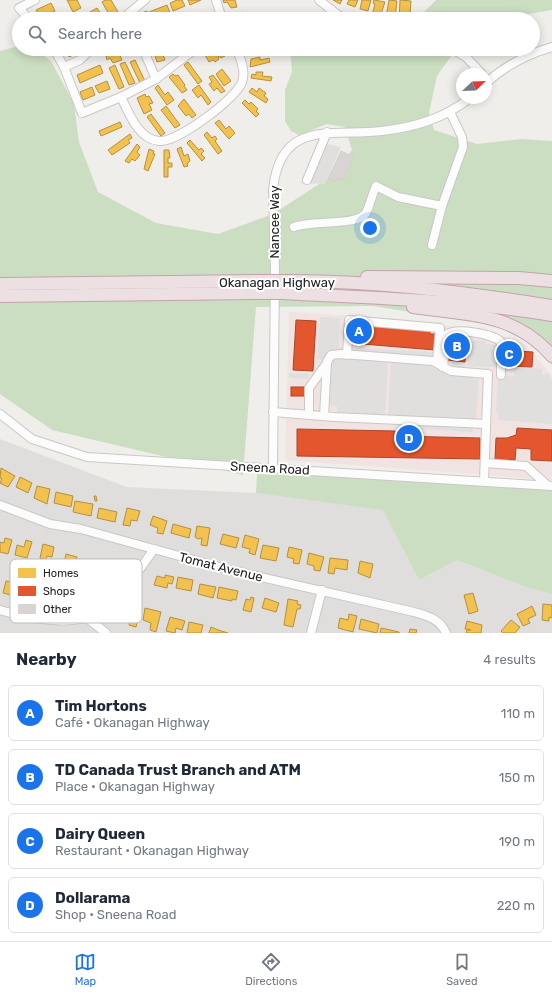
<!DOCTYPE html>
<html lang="en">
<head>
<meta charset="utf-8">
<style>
	:root { --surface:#fff; --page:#f2f2f3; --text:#1f2937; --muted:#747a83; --line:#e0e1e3; --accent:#1a73e8 }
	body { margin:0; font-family:Rubik,sans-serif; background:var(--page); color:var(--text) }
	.compass { position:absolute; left:456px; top:68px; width:36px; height:36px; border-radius:50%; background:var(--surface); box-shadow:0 2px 10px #0003; rotate:67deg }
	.you { position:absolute; left:370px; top:228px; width:14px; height:14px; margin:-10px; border:3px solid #fff; border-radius:50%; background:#1a73e8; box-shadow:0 0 0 6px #1a73e833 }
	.badge { display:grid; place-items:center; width:26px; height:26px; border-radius:50%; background:var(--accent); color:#fff; font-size:13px; font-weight:700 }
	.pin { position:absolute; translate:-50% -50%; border:2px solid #fff; box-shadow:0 1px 4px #0006 }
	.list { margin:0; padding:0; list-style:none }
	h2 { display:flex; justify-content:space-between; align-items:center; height:52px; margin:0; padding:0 16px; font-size:17px }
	h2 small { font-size:13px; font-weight:400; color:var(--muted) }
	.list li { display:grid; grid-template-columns:26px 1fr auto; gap:12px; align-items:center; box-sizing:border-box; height:56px; margin:0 8px 8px; padding:0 8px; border:1px solid var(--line); border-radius:6px }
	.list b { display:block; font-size:15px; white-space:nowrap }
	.list p { margin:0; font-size:13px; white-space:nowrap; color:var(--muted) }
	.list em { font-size:13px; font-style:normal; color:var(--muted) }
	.icon { flex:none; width:22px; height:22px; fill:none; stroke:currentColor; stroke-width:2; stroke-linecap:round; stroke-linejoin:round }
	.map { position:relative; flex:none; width:552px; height:633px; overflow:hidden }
	.search { position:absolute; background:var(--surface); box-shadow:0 2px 10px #0003; left:12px; right:12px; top:12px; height:44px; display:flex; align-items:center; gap:10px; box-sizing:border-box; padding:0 14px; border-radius:22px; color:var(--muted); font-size:15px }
	.sheet { height:308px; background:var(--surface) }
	nav { display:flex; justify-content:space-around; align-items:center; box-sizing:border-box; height:56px; border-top:1px solid var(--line); background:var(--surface); font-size:11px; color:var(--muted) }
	nav a { display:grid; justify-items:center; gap:2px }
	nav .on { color:var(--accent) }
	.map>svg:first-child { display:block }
</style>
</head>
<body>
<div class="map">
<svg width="552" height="633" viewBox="0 0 552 633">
	<rect width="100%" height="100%" fill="#f0eeeb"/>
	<path fill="#dfdedc" d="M0 439 127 487 256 493 383 509 419 580 457 560 528 588 552 594V633H0Z"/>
	<path fill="#f1e3e1" d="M289 312 404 319 476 330 509 338 526 345 552 376V480L285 460Z"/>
	<g fill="#cbdec1">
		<path d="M436 0H552V10L499 19H406L425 11Z"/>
		<path d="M320 13 337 19H297L298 17Z"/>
		<path d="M19 46V49H34L51 61 74 104 79 142 98 192 156 223 218 234 273 214 330 177 352 150 345 127 327 124 299 135 291 131 285 121V90L292 72 290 49H456L437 76 429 113 434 130 477 144 521 139 552 141V365L532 344 497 326 373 306 256 307 243 475 52 430 0 394V51Z"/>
		<path d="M257 474 552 482V594L528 588 457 560 419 580 383 510 256 493Z"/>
	</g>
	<g fill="#e0dfde" fill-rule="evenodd">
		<path d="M319 142 341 147 325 184 301 183Z"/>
		<path d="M320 317 340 318 339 347 435 352V369L474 374V379H479L476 419H471L473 432 401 428 400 419 337 416V406L321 405 322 380 310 379 323 360 317 359ZM388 361 391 362 388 417 385 416Z"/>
		<path d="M468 340 485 341V344L498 345 497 367 467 366Z"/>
		<path d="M451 362 465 363V368L451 367Z"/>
		<path d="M514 367 542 369V375L549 373 552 380V424L498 420V413L496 412 498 375 514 376Z"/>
		<path d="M289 373 309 374 308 379 289 378Z"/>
	</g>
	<g fill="#f2c14e" stroke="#b49141">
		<path d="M67 0H77L81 8 73 12Z"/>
		<path d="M105 0H111L118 12 110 16 102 2Z"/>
		<path d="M177 0H182L185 6 173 11 170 3Z"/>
		<path d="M188 0H201L190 5Z"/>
		<path d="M223 0H235L237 7 231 8 227 2 224 3Z"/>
		<path d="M333 0H342L340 4Z"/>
		<path d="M349 0H358L355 7 347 4Z"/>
		<path d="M362 0H371L368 11 360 9Z"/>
		<path d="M374 0 385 2 380 17 372 15 375 4 373 3Z"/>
		<path d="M389 0 397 1 395 18 386 17Z"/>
		<path d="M400 0 411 1 410 16H406V19H399Z"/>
		<path d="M51 3 55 11 40 18 36 10Z"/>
		<path d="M167 5 170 13 152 19 149 12Z"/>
		<path d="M97 8 104 19H94L90 12Z"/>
		<path d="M147 11 149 19H143L141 13Z"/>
		<path d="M243 12 246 19H237L235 15Z"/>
		<path d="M65 14 67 19H55Z"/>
		<path d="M66 49H84V50L69 57Z"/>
		<path d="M106 49H117L122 60 113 63 110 58 107 60 106 56 109 54Z"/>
		<path d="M121 49H130L131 52 123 55Z"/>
		<path d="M161 49 165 60 157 62 153 50Z"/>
		<path d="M214 49H225L226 51 223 53 225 56 221 58 220 56 218 57 219 59 215 62 213 60 209 62 205 55Z"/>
		<path d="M260 57V60L269 58 270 62 250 67 251 59Z"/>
		<path d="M135 60 145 81 140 83 130 62Z"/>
		<path d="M125 62 135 83 129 85 120 64Z"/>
		<path d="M188 62 202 81 198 84 184 65Z"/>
		<path d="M100 65 103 73 80 83 77 75Z"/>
		<path d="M115 65 124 87 119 89 109 68Z"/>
		<path d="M222 69 231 81 224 86 216 74Z"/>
		<path d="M256 72H263L262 76 272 77 271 81 251 78 252 74 256 75Z"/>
		<path d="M173 74 175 76 178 75 185 85 184 86 187 90 182 93 169 77Z"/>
		<path d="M213 75 225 91 221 93 217 88 214 91 209 84 212 82 209 77Z"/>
		<path d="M107 81 110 89 99 93 95 86Z"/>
		<path d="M158 85 165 95 168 92 174 100 167 105 155 88Z"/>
		<path d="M199 85 211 102 208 105 201 95 198 98 192 90Z"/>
		<path d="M92 87 95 95 83 100 80 92Z"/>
		<path d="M252 88 257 92 259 88 266 93 264 96 268 99 266 103 249 92Z"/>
		<path d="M145 94 146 97 149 96 153 103 149 104 152 110 144 114 137 98Z"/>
		<path d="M184 99 196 115 192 118 189 114 186 116 178 106Z"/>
		<path d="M245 100 249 104 251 102 258 109 256 111 259 114 256 117 242 103Z"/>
		<path d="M166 106 180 125 175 128 161 110Z"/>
		<path d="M151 114 165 133 161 136 147 117Z"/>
		<path d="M219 120 226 129 229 126 235 133 229 139 215 123Z"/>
		<path d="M120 122 122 127 101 136 99 131Z"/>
		<path d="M207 132 212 138 215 136 217 139 215 141 222 151 218 154 204 135Z"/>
		<path d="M130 134 132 138 128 140 130 143 112 155 108 150Z"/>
		<path d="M190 140 199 150 201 148 204 151 201 154 205 158 202 161 187 143Z"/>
		<path d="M137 144 140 147 137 152 140 155 135 161 132 159 129 163 125 161Z"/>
		<path d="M181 147 184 156 188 154 190 161 187 164 188 166 184 167 177 149Z"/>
		<path d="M149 149 154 151 153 154H155L148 171 144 169Z"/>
		<path d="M164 150H169L170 158H168V163H172V167H168V177H164Z"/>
		<path d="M1 468 15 476 8 487 0 483 2 479 0 478Z"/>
		<path d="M20 477 32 483 28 493 16 487Z"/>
		<path d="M37 486 50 489 47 504 34 498Z"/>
		<path d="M56 492 73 496 71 507 54 503Z"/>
		<path d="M94 496H96L97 501H95Z"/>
		<path d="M75 501 93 504 91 516 73 512Z"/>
		<path d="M99 508 117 512 115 522 97 518Z"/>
		<path d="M127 508 140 511 137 521 131 520 130 526 123 525Z"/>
		<path d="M153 516 167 521 163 534 157 533 158 528 150 525Z"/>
		<path d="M173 524 191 529 189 538 171 533Z"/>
		<path d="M197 526 210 528 207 546 201 545 202 538 198 539 195 537Z"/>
		<path d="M223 534 239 538 236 548 220 544Z"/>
		<path d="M245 535 259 539 255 555 249 553 250 549 242 547Z"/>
		<path d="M5 538 12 540 8 554 0 552V542L4 543Z"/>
		<path d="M26 540 32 542 27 558 15 555 17 545 24 547Z"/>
		<path d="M43 544 54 547 52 557 47 556 46 560 40 558Z"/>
		<path d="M263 545 279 548 276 561 260 558Z"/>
		<path d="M289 547 302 550 299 564 293 563 294 559 287 557Z"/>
		<path d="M309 553 324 557 320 571 314 570V566L307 564Z"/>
		<path d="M66 554 77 557 75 567 64 564Z"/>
		<path d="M330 558 348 560 347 570 335 568 334 574 328 573Z"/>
		<path d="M360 561 373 564 370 578 358 573Z"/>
		<path d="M165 575 174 577 172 584 168 583 167 588 154 585 157 576 165 578Z"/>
		<path d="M178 577 193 580 191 591 176 588Z"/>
		<path d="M6 581 22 583 21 587 24 588 22 598 3 593Z"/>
		<path d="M200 584 216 587 213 598 198 594Z"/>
		<path d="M219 587 238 591 236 600 232 599V601L217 598Z"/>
		<path d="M473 593 478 611 469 614 464 595Z"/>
		<path d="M251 597 254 598 251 612 243 610 246 599 250 600Z"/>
		<path d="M265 598 279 603 276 612 262 608Z"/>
		<path d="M288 599 298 601 297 604 301 605 300 609H297L293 627 284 625Z"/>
		<path d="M128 604 141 607 136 627 129 625 131 616 126 614Z"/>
		<path d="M543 604 552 605V618L549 617V621L542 620Z"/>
		<path d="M532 606 536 615 528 619 530 623 523 626 517 614Z"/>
		<path d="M145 608 161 612 156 632 150 630 151 623 143 620Z"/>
		<path d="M349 614 357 616 353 632 338 628 340 618 348 620Z"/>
		<path d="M170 617 185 621 182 630 176 628 175 633 166 631Z"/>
		<path d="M361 619 379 624 377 633 359 629Z"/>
		<path d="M511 620 520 627 515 633H503L501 631Z"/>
		<path d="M467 621 482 625 481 633H466L467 630H471L465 629Z"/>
		<path d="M189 622 203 625 201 633H187Z"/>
		<path d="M211 627 218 630 228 633H209Z"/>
		<path d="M381 628 399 632V633H380Z"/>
		<path d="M410 629 417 630 416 633H409Z"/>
	</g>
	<g fill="#e4572e" stroke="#aa472a">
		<path d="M296 320 316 321 313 371 293 370Z"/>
		<path d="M352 323 430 329V334H436L435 350 350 343Z"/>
		<path d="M449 336 467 338 465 362 447 360Z"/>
		<path d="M507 346H518L517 351 533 352 532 367 506 366Z"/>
		<rect x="291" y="387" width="22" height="9"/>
		<path d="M517 428 552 430V461L531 460V449L516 448 515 460 495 459 496 438H507L516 435Z"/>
		<path d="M297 429 395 431 397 436 480 438V459L297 456Z"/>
	</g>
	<path fill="#d7d4d2" stroke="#d3d0cc" d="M341 151 354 157 343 180 337 178 335 182 328 179Z"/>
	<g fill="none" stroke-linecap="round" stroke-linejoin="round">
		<defs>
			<g id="minor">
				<path d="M216 0 222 19"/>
				<path d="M319 0 338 15 346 19"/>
				<path d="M29 19 19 8 35 0"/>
				<path d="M122 19 145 0"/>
				<path d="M54 49 64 67 82 113 121 97 156 79 195 49"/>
				<path d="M143 49 156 79"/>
				<path d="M452 49 466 57 482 74"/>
				<path d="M64 67 80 60 91 49"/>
				<path d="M486 83C505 66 527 54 552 47"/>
				<path d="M121 97C129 113 138 139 159 141 177 143 237 98 242 82 246 71 241 59 236 49"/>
				<path d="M307 180 327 132"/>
				<path d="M294 227C311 220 359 226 366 213 370 205 372 195 376 186L398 197 442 206"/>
				<path d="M432 245 442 206 463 147 462 137 450 112"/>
				<path d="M347 355 349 320 440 328 437 362"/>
				<path d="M443 367 446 335C455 327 494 334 501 342V375"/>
				<path d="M273 412 334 417 486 424"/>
				<path d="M0 414 32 439 87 457 552 486"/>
				<path d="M309 415V388L327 363"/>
				<path d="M324 416 327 362 331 355 342 354 433 361 451 371 488 374 484 481"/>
				<path d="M485 463 526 466 547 485"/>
				<path d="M273 468 275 271 273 189C281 118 332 137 382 131 415 127 443 119 470 98"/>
				<path d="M0 505 50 524 81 529 230 570 414 612C428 616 440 619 446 633"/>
				<path d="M0 610C25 617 47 622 73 620 78 619 84 619 88 617 117 604 136 575 154 549"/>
				<path d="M87 618 106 633"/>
				<path d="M311 633 322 590"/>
			</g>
			<g id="highway">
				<path d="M367 277 519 278 552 281"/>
				<path d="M282 281C372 280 463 292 552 306"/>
				<path d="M0 284 264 281"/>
				<path d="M282 293C372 298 463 300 552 315"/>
				<path d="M0 296 264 293"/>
				<path d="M413 307C467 315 514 312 552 356"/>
			</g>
		</defs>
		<use href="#minor" stroke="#c9c8c7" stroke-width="10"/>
		<use href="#highway" stroke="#c5a2ac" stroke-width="14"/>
		<use href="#minor" stroke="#fdfcfc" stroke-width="8"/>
		<use href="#highway" stroke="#ece0e2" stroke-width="12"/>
		<defs>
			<g id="highway-bridge">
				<path d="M264 281H282"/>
				<path d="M264 293H282"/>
			</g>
		</defs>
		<use href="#highway-bridge" stroke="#c5a2ac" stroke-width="14" stroke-linecap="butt"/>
		<use href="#highway-bridge" stroke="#ece0e2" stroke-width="12"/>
	</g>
	<g text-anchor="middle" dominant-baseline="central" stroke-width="4" stroke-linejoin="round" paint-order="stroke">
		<g font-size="13" fill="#222" stroke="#fff">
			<text transform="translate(274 222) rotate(-90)">Nancee Way</text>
			<text x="277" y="282">Okanagan Highway</text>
			<text transform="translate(270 468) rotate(3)">Sneena Road</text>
			<text transform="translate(221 567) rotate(14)">Tomat Avenue</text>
		</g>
	</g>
	<rect x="10" y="559" width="132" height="64" rx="6" fill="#fff" stroke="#bdbdbd" stroke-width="1"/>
	<rect x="18" y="568" width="18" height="10" fill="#f2c14e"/>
	<rect x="18" y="586" width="18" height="10" fill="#e4572e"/>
	<rect x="18" y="604" width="18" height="10" fill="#d7d4d2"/>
	<g font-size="11" fill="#222">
		<text x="43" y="577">Homes</text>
		<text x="43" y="595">Shops</text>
		<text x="43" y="613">Other</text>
	</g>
</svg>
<svg class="compass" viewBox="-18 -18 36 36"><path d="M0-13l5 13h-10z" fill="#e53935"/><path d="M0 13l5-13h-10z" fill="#747a83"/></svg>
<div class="you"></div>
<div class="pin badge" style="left:359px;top:331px">A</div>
<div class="pin badge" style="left:457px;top:346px">B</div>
<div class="pin badge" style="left:509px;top:354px">C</div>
<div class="pin badge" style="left:409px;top:438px">D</div>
<div class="search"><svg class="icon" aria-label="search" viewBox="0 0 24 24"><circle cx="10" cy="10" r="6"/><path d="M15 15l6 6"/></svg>Search here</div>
</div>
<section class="sheet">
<h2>Nearby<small>4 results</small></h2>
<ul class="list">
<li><span class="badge">A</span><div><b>Tim Hortons</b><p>Café · Okanagan Highway</p></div><em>110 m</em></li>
<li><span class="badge">B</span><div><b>TD Canada Trust Branch and ATM</b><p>Place · Okanagan Highway</p></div><em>150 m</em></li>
<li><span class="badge">C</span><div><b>Dairy Queen</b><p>Restaurant · Okanagan Highway</p></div><em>190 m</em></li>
<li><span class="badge">D</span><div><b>Dollarama</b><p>Shop · Sneena Road</p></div><em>220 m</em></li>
</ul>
</section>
<nav>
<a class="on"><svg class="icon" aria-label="map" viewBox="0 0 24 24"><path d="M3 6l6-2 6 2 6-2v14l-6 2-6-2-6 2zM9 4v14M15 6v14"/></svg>Map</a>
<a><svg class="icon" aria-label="directions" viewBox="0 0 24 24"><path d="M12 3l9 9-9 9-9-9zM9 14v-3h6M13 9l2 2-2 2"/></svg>Directions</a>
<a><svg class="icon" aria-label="saved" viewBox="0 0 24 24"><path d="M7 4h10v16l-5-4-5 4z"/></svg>Saved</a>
</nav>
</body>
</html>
